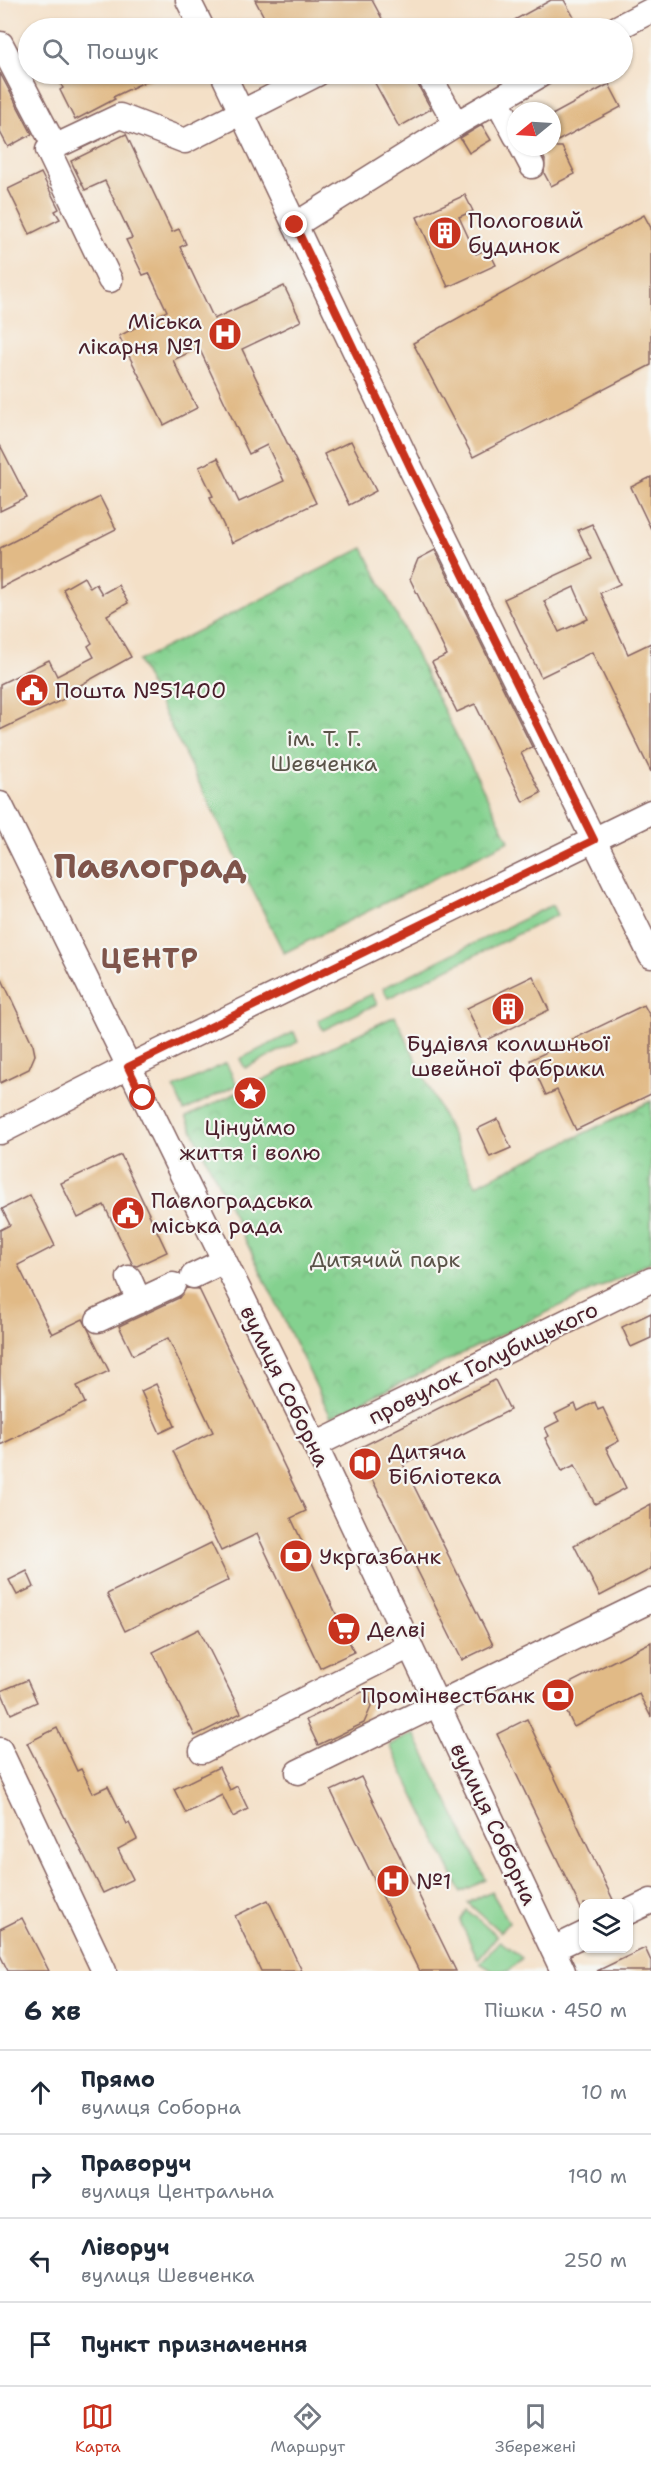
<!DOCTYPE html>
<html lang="uk">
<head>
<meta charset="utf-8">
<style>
	:root { --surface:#fff; --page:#f2f2f3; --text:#1f2937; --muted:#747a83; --line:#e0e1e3; --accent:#c8321e }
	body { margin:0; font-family:"Shantell Sans",sans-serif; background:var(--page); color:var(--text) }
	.controls { position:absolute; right:18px; bottom:18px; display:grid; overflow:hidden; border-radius:12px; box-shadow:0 2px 4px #0004 }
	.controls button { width:54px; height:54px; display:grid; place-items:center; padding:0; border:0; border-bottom:2px solid var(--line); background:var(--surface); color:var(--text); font:30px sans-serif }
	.compass { position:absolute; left:507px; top:102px; width:54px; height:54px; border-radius:50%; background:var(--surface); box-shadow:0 2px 4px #0004; rotate:252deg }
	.stop { position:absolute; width:18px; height:18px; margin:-14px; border:4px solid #c8321e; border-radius:50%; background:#fff }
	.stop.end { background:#c8321e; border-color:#fff; box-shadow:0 2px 6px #0008 }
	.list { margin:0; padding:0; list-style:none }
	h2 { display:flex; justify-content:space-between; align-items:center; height:78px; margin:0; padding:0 24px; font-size:26px }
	h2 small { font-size:20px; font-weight:400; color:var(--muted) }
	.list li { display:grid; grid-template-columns:39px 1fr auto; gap:18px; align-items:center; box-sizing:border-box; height:84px; padding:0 24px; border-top:2px solid var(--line) }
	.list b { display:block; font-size:22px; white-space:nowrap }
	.list p { margin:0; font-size:20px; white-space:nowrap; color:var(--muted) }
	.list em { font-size:20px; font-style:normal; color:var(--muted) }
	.icon { flex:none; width:33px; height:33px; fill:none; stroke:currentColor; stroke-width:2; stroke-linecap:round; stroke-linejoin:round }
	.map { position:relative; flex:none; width:651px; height:1971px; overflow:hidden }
	.search { position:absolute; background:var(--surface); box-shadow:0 2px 4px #0004; left:18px; right:18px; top:18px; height:66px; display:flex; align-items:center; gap:15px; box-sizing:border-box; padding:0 21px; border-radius:33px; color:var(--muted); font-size:22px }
	.sheet { height:414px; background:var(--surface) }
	nav { display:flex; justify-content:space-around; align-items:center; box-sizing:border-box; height:84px; border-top:2px solid var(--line); background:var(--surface); font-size:16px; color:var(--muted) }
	nav a { display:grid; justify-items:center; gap:3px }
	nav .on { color:var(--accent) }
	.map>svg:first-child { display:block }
</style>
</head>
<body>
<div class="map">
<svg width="651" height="1971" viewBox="0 0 651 1971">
	<defs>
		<pattern id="park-crowns" width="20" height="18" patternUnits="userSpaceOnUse" patternTransform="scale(1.5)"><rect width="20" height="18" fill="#84d18f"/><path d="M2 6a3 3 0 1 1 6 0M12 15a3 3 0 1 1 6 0" fill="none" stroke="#74b37c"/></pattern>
	</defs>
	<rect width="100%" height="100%" fill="#f6f6f2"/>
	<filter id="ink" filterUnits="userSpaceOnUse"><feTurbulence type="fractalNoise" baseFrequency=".0167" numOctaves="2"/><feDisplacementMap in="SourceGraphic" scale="12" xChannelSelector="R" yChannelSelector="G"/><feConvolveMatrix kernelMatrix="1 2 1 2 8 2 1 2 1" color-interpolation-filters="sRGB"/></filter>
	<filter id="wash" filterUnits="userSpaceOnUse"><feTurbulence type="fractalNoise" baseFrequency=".008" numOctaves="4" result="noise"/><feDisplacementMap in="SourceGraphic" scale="24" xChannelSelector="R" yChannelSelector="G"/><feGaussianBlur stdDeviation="1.35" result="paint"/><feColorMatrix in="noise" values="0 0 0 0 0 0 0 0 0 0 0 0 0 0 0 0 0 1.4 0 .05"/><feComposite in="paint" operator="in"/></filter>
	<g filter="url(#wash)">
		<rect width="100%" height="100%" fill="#f4e0c7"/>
		<g fill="#84d18f" stroke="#67785d" stroke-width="1.5">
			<path d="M552 905 557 915 388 998 383 988Z"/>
			<path d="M372 994 377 1004 323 1030 318 1020Z"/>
			<path d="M294 1032 298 1042 245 1068 240 1059Z"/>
			<path d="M226 1063 237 1085 184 1111 174 1088Z"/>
			<path d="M414 1733 486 1880 461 1892 390 1745Z"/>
			<path d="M491 1891 509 1922 500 1932 468 1903Z"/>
			<path d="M467 1910 497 1936 478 1959 460 1921Z"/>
			<path d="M500 1941 522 1958 508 1971H493L480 1963Z"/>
		</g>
		<g fill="url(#park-crowns)" stroke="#67785d" stroke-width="1.5">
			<path d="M363 548 509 841 284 953 138 661Z"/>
			<path d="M395 1016 476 1185 651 1101V1262L331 1417 186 1117Z"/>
		</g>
		<g id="blocks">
			<g fill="#e1ba86" fill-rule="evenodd">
				<path d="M255 0H372L387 28H270Z"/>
				<path d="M551 0H564L580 28H500Z"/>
				<path d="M0 73 32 134 8 147 0 132Z"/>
				<path d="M55 74H161L113 97 115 99 75 120 60 90 63 88Z"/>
				<path d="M370 74H412L431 109 399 127Z"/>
				<path d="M609 84 621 107 552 144V115Z"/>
				<path d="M482 125 491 140 469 153 460 138Z"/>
				<path d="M126 134 172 232 179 229 186 244 180 247 214 319 284 286 301 321 242 349 316 503 232 543 210 497 213 496 199 467 218 458 239 502 284 481 267 445 249 454 199 348 173 360 197 408 164 425 119 336 167 311 149 273 143 275 126 240 132 238 105 181 85 190 71 161Z"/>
				<path d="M538 147H562L575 174 551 186 544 173 545 160Z"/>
				<path d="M41 173 59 209 55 211 60 219 30 234 8 189Z"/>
				<path d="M465 195 473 211 459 217 476 254 488 249 496 265 448 287 417 217Z"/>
				<path d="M644 215 651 228V365L473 457 413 343Z"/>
				<path d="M351 441 376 491 349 505 324 454Z"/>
				<path d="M0 445 27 498 0 511Z"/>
				<path d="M651 477V529L631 487Z"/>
				<path d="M100 497 116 529 0 588V548Z"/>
				<path d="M592 524 620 584 600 593 628 654 651 643V772L592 652 541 677 504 599 592 559 578 530ZM574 587 588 619 559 632 544 601Z"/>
				<path d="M435 550 532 747 521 753 541 793 523 802 475 704 457 712 432 662 447 655 410 579 418 559Z"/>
				<path d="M84 577 90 588 96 584 102 594 118 585 128 603 107 615 131 657 66 693 68 697 0 730V684L49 660 57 676 94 657 88 646 92 643 63 589Z"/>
				<path d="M0 975 33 1045 35 1055 29 1069 0 1083Z"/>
				<path d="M533 976 549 1010 483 1042 467 1008Z"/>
				<path d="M644 1005 651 1018V1094L576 1130 557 1090 546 1095 530 1060Z"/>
				<path d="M498 1119 511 1148 490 1157 477 1129Z"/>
				<path d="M121 1155 167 1252 137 1266 133 1265 104 1205 78 1218 61 1183Z"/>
				<path d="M30 1195 55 1246 18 1265 52 1334 83 1319 109 1371 77 1386 85 1403 0 1445V1230L10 1225 2 1209Z"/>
				<path d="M186 1288 199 1289 306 1511 291 1518 354 1652 320 1668 257 1534 221 1551 173 1451 213 1432 168 1338 133 1355 119 1326 179 1298Z"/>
				<path d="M651 1313V1338L631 1347 622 1327Z"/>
				<path d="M495 1380 510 1410 403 1464 493 1645 462 1660 357 1449Z"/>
				<path d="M156 1384 175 1426 160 1433 141 1391Z"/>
				<path d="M595 1402 598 1410 603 1408 619 1441 606 1448 626 1488 595 1504 575 1465 562 1471 545 1438 549 1436 545 1428 559 1421 555 1414 575 1404 578 1411Z"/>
				<path d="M651 1504V1569L600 1596 574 1545Z"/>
				<path d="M211 1543 229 1580 125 1631 107 1594Z"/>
				<path d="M27 1571 34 1587 17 1595 9 1580Z"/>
				<path d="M199 1629 241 1713 195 1736 153 1652Z"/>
				<path d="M651 1642V1717L639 1694 574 1727 556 1690Z"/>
				<path d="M27 1680 37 1702 11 1714 1 1691Z"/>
				<path d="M368 1689 371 1707 364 1723 318 1745 306 1720Z"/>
				<path d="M527 1719 615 1904H584V1915L497 1734Z"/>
				<path d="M57 1728 77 1771 81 1769 93 1793 108 1786 127 1824 129 1823 137 1839 118 1849 133 1879 103 1893 27 1743Z"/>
				<path d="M219 1767 230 1790 237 1786 248 1809 233 1817 222 1795 186 1813 174 1789Z"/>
				<path d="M361 1777 456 1971H419L331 1791Z"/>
				<path d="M268 1900 302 1971H261L235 1916Z"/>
				<path d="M22 1918 49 1971H8L0 1955V1929Z"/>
				<path d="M645 1948 651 1961V1971H597Z"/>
			</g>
		</g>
	</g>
	<g filter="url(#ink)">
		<use href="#blocks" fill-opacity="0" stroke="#866362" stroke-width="1.5"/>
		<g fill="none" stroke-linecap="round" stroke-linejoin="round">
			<defs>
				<g id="minor">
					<path d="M188 0 202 28"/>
					<path d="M617 28 650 11"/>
					<path d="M1 44 55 147"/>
					<path d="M223 74 412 471 651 956"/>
					<path d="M428 74 456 124"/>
					<path d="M497 100 516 136"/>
					<path d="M522 147 532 166"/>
					<path d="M295 225 456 124 542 74"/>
					<path d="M110 280 48 150 120 116 185 141 317 74"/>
					<path d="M0 804 315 1445 563 1971"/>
					<path d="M0 1132 128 1067 651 812"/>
					<path d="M193 1276 224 1261"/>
					<path d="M129 1278 139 1301"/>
					<path d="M98 1320 173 1285"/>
					<path d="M315 1445 651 1280"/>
					<path d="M0 1750 104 1971"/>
					<path d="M202 1751 410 1646"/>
					<path d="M298 1772 651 1600"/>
					<path d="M628 1912 651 1901"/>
					<path d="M553 1949 584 1934"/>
				</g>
			</defs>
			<use href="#minor" stroke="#866362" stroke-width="27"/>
			<use href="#minor" stroke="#fff" stroke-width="24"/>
		</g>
	</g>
	<g fill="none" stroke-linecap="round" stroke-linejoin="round" filter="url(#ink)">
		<path stroke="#c8321e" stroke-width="8" d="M143 1098 128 1067 594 840 412 471 295 225"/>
	</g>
	<defs>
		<symbol id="building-disc" viewBox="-11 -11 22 22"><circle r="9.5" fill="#c8321e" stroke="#f6f6f2"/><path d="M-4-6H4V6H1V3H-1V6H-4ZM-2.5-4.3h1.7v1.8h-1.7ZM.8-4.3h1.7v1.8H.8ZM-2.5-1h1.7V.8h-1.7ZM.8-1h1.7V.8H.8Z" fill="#fff"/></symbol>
		<symbol id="hospital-disc" viewBox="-11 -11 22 22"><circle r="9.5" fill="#c8321e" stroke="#f6f6f2"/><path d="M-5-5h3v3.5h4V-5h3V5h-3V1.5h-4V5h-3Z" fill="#fff"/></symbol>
		<symbol id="civic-disc" viewBox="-11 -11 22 22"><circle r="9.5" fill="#c8321e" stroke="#f6f6f2"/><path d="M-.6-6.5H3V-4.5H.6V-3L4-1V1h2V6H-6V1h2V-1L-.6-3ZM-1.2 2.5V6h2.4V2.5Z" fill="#fff"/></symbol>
		<symbol id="sight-disc" viewBox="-11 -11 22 22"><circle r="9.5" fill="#c8321e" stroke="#f6f6f2"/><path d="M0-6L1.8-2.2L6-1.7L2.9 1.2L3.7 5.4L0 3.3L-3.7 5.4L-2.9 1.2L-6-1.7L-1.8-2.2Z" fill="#fff"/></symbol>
		<symbol id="library-disc" viewBox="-11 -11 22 22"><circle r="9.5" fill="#c8321e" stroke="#f6f6f2"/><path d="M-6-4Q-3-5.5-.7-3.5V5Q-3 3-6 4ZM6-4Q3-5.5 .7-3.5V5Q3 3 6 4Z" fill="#fff"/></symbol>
		<symbol id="bank-disc" viewBox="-11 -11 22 22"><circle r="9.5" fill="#c8321e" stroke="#f6f6f2"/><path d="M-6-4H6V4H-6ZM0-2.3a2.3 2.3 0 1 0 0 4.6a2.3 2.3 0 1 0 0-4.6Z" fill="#fff"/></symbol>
		<symbol id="supermarket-disc" viewBox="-11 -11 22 22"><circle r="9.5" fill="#c8321e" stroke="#f6f6f2"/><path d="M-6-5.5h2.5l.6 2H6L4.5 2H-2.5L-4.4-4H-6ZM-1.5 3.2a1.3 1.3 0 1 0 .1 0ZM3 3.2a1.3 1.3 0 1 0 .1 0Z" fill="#fff"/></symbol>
	</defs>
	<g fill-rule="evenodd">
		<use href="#building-disc" x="426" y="214" width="38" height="38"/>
		<use href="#hospital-disc" x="206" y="315" width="38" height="38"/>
		<use href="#civic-disc" x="13" y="671" width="38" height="38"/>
		<use href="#building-disc" x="489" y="990" width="38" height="38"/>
		<use href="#sight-disc" x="231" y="1074" width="38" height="38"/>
		<use href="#civic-disc" x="109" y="1194" width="38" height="38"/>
		<use href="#library-disc" x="346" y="1445" width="38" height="38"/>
		<use href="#bank-disc" x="277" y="1537" width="38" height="38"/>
		<use href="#supermarket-disc" x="325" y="1610" width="38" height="38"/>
		<use href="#bank-disc" x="539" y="1676" width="38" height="38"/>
		<use href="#hospital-disc" x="374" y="1862" width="38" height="38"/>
	</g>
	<g text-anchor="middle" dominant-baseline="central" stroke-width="4.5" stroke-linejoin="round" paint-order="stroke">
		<g font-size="22" fill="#4a1f2b" stroke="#f6f6f2" text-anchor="start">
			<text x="468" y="220">Пологовий<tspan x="468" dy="25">будинок</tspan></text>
			<text x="202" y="321" text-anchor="end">Міська<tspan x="202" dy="25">лікарня №1</tspan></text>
			<text x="55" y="690">Пошта №51400</text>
			<text x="508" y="1043" text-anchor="middle">Будівля колишньої<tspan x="508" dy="25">швейної фабрики</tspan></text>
			<text x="250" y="1127" text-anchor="middle">Цінуймо<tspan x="250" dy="25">життя і волю</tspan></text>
			<text x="151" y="1200">Павлоградська<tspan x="151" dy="25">міська рада</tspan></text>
			<text x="388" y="1451">Дитяча<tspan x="388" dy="25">Бiблiотека</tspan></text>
			<text x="319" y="1556">Укргазбанк</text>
			<text x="367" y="1629">Делві</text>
			<text x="535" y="1695" text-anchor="end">Промінвестбанк</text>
			<text x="416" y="1881">№1</text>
		</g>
		<g font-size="22" fill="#5b5449" stroke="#f6f6f2">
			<text x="324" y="738">ім. Т. Г.<tspan x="324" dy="25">Шевченка</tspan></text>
			<text x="385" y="1259">Дитячий парк</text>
		</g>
		<g font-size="22" fill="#4a1f2b" stroke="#f6f6f2">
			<text transform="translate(483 1363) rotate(-26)">провулок Голубицького</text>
			<text transform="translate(285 1386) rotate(64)">вулиця Соборна</text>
			<text transform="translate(494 1824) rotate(65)">вулиця Соборна</text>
		</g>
		<g font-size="28" font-weight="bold" letter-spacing="1.5" fill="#7f554b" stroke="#f6f6f2">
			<text x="150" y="958">ЦЕНТР</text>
		</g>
		<g font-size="34" font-weight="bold" fill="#7f554b" stroke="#f6f6f2">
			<text x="150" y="866">Павлоград</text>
		</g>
	</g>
</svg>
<div class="controls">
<button><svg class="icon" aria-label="layers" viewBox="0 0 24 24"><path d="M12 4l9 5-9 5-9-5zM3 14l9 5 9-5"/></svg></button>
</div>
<svg class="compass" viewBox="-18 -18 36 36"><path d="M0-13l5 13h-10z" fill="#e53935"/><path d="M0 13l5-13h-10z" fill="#747a83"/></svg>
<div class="stop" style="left:143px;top:1098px"></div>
<div class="stop end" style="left:295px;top:225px"></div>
<div class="search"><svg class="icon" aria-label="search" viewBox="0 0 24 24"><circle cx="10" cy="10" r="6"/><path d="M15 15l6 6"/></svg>Пошук</div>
</div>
<section class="sheet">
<h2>6 хв<small>Пішки · 450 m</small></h2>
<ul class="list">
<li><svg class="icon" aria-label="ahead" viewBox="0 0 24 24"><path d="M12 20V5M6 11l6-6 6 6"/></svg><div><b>Прямо</b><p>вулиця Соборна</p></div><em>10 m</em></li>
<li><svg class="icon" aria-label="right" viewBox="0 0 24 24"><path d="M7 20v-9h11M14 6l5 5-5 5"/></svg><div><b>Праворуч</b><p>вулиця Центральна</p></div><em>190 m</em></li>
<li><svg class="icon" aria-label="left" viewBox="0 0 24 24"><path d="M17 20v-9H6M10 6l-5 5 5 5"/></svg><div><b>Ліворуч</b><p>вулиця Шевченка</p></div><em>250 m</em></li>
<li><svg class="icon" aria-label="arrive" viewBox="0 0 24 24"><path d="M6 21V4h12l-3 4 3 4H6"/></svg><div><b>Пункт призначення</b></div></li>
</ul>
</section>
<nav>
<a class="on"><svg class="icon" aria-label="map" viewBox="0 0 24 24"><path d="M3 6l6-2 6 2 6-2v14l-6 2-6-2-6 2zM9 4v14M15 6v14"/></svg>Карта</a>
<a><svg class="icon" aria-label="directions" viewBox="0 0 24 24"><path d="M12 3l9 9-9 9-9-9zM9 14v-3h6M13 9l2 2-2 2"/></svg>Маршрут</a>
<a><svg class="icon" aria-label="saved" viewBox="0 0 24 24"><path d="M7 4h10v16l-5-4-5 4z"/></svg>Збережені</a>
</nav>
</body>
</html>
